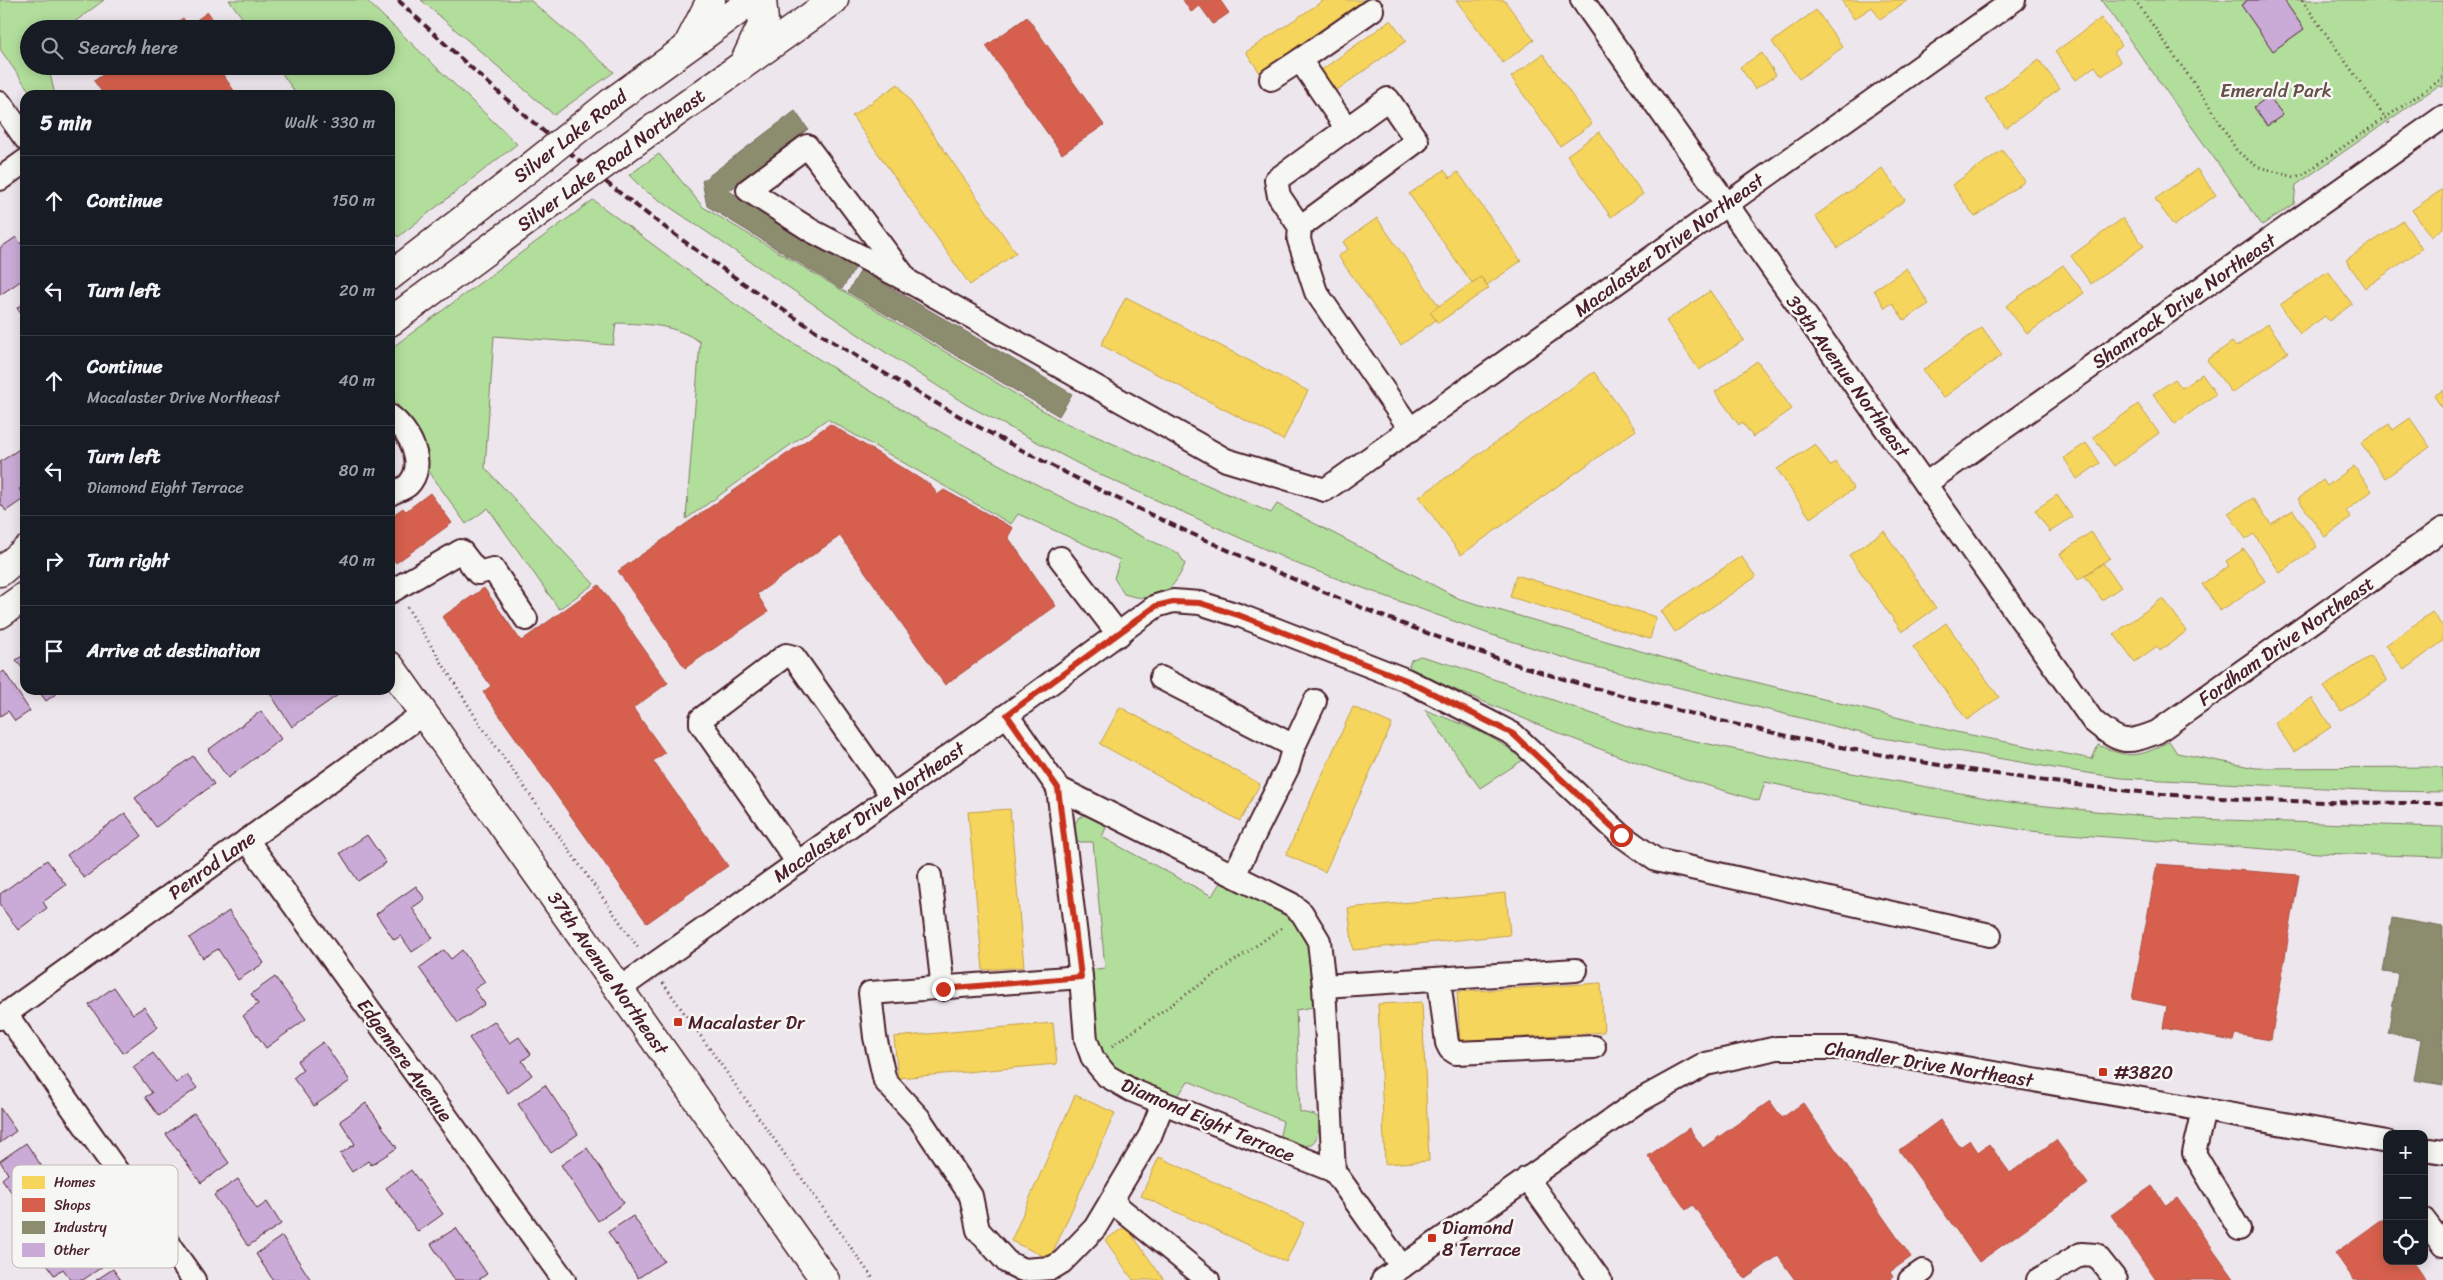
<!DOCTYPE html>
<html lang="en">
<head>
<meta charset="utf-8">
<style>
	:root { --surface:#171b24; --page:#242831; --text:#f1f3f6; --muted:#9ea1a6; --line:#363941 }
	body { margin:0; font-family:Sriracha,sans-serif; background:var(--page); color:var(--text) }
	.controls { position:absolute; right:15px; bottom:15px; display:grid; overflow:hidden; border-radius:10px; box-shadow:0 2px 12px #0003 }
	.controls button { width:45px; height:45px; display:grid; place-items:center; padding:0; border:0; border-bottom:1px solid var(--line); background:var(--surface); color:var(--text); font:25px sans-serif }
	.stop { position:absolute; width:15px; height:15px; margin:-11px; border:4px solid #c8321e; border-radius:50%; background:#fff }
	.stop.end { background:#c8321e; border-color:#fff; box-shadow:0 1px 5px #0008 }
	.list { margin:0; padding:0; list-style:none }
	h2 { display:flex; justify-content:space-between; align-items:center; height:65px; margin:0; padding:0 20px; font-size:21px }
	h2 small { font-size:16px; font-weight:400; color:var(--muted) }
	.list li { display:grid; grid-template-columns:32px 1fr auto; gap:15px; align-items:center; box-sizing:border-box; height:90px; padding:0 20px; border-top:1px solid var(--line) }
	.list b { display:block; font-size:19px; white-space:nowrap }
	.list p { margin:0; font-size:16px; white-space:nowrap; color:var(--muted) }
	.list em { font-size:16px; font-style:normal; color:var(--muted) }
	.icon { flex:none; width:28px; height:28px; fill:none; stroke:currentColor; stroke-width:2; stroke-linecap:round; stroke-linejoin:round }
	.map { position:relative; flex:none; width:2443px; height:1280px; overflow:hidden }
	.search { position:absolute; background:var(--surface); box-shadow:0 2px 12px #0003; left:20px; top:20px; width:375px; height:55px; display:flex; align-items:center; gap:12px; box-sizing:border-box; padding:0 18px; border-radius:28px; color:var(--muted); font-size:19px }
	.panel { position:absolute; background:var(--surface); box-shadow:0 2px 12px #0003; left:20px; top:90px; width:375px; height:605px; border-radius:15px }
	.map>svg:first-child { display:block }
</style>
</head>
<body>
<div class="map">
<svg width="2443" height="1280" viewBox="0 0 2443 1280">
	<rect width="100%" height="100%" fill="#ede7ed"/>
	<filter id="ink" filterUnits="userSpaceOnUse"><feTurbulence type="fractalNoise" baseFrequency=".02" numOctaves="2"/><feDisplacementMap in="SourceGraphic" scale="10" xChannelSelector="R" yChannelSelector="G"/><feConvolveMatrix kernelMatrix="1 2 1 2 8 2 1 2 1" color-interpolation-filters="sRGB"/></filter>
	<g filter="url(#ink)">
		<g fill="#b2de9c" stroke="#7e7e64">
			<path d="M0 0H104L65 29H29V66H48L55 95H32L0 49Z"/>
			<path d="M229 0H366L517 144 398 237 390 228V95H297L277 66H386V29H251Z"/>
			<path d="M421 0H530L614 72 554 115Z"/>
			<path d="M2101 0H2443V87L2438 86 2296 185 2294 204 2262 225Z"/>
			<path d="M659 154 703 207 1059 420 1271 513 1277 504 1460 599 1703 669 1956 732 2092 759 2098 745C2129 759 2140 758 2169 741L2177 753 2256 768 2443 767V792L2384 791 2121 778 2054 768 1877 737 1584 664 1489 634 1300 565 1094 472 967 405 868 341 643 189 629 175Z"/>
			<path d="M593 200C663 252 732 305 806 351 926 427 1049 495 1178 553L1185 564C1172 594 1156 604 1124 594L1114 578 1120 560 1018 514 1011 524 827 419 686 519 700 342C674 324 646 324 616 323L613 345 494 336 485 468 594 584 559 609 488 508 466 524 428 470 427 458 417 436 390 393V349Z"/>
			<path d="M1420 656 1456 666 1633 728 1809 765 2008 802 2163 818 2443 827V857L2318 853 2029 831 1882 807 1765 782 1759 801 1656 770 1563 735 1413 672 1409 666 1411 660Z"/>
			<path d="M1425 710C1459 723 1496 735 1523 760L1480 788Z"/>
			<path d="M1092 812 1109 821 1102 837 1212 896 1222 879C1257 898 1304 913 1311 957 1314 973 1313 991 1314 1007L1296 1010 1300 1112 1315 1115 1319 1119C1320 1152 1303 1149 1279 1140L1283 1121 1188 1081 1176 1099C1157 1090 1134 1083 1117 1070 1089 1048 1092 1003 1088 970L1105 968 1093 842H1073L1075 824 1078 818Z"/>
		</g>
		<g fill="#f6d55c" stroke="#c29e4d">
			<path d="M1324 0H1367L1260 73 1246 52Z"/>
			<path d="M1456 0H1504L1534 40 1503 63Z"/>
			<path d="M1841 0H1908L1880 19 1872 7 1854 19Z"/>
			<path d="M1816 10 1843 47 1799 79 1772 42Z"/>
			<path d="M2101 18 2122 46 2114 52 2121 62 2102 76 2095 66 2076 80 2055 52Z"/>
			<path d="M1391 20 1406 41 1334 92 1320 71Z"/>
			<path d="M1762 53 1776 75 1755 89 1740 67Z"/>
			<path d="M1543 54 1592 124 1560 146 1511 77Z"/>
			<path d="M2039 60 2060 88 2006 128 1985 99Z"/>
			<path d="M898 84 1016 253 970 285 852 116Z"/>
			<path d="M1599 132 1643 194 1611 217 1567 155Z"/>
			<path d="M2002 150 2025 181 1975 217 1952 185Z"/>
			<path d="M1882 168 1905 200 1838 248 1815 216Z"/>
			<path d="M2197 169 2216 195 2174 226 2155 199Z"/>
			<path d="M1444 170 1450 178 1458 172 1521 261 1487 285 1481 277 1472 283 1409 194Z"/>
			<path d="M2443 189V228L2431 237 2412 210Z"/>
			<path d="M1377 218 1439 306 1430 312 1436 320 1401 345 1338 256 1348 249 1343 242Z"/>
			<path d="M2123 218 2144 246 2091 284 2071 256Z"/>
			<path d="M2403 221 2422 249 2365 288 2346 260Z"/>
			<path d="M2063 265 2084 293 2027 334 2006 306Z"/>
			<path d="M1906 268 1929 304 1904 320 1892 303 1885 308 1874 290Z"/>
			<path d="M2328 271 2352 304 2329 321 2325 316 2300 334 2280 305Z"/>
			<path d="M1481 277 1489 288 1438 323 1430 312Z"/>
			<path d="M1710 291 1744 340 1699 370 1666 321Z"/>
			<path d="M1126 297 1308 391 1283 440 1101 345Z"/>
			<path d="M2268 324 2288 352 2232 393 2207 360 2232 342 2236 347Z"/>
			<path d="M1982 327 2002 355 1943 398 1923 370Z"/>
			<path d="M1757 361 1792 409 1753 437 1742 422 1739 425 1715 392Z"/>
			<path d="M1594 372 1636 430 1461 555 1419 497Z"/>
			<path d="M2202 374 2216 394 2175 424 2153 394 2175 379 2182 388Z"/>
			<path d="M2443 390V409L2434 396Z"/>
			<path d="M2138 404 2159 433 2114 466 2093 437Z"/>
			<path d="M2410 418 2430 447 2385 478 2361 443 2389 424 2393 430Z"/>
			<path d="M2086 443 2100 463 2077 479 2064 458Z"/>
			<path d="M1815 444 1830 466 1836 462 1854 489 1810 518 1777 469Z"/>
			<path d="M2354 466 2372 491 2346 511 2351 518 2325 537 2298 499 2323 480 2327 486Z"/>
			<path d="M2057 495 2072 517 2050 532 2035 510Z"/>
			<path d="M2253 498 2271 524 2293 510 2317 547 2280 573 2254 534 2246 539 2228 513Z"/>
			<path d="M1884 531 1936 608 1902 632 1849 555Z"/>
			<path d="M2091 532 2110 558 2078 580 2060 554Z"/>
			<path d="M2244 549 2265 581 2220 611 2202 584 2229 566 2226 561Z"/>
			<path d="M1741 556 1756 577 1675 632 1661 611Z"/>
			<path d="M2103 563 2121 587 2102 600 2085 576Z"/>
			<path d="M1516 575 1656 617 1650 639 1510 597Z"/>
			<path d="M2163 598 2187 631 2160 651 2157 646 2135 662 2114 634Z"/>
			<path d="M2432 612 2443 627V641L2404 670 2386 645Z"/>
			<path d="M1946 623 1999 697 1967 720 1913 647Z"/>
			<path d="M2370 656 2387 681 2341 711 2324 687Z"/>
			<path d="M2312 698 2331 727 2294 752 2275 723Z"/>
			<path d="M1120 707 1260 784 1240 821 1100 744Z"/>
			<path d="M1353 707 1392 724 1325 872 1286 855Z"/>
			<path d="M1010 809 1024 967 983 970 968 812Z"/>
			<path d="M1506 893 1510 935 1353 950 1348 908Z"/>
			<path d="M1601 983 1604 1032 1460 1041 1457 992Z"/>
			<path d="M1422 1002 1429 1161 1385 1164 1378 1004Z"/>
			<path d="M1053 1023 1057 1064 898 1078 894 1037Z"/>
			<path d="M1075 1095 1115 1113 1050 1259 1011 1241Z"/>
			<path d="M1159 1157 1304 1223 1286 1262 1141 1196Z"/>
			<path d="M1126 1226 1164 1280H1133L1105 1240Z"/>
		</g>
		<g fill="#d6604d" stroke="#ac4c43">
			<path d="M1183 0H1220L1229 13 1213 24 1200 6 1191 12Z"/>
			<path d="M208 12 219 29H168L183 18 188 26Z"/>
			<path d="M1027 17 1104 125 1062 154 986 46Z"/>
			<path d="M115 66H217L237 95H104L94 81Z"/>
			<path d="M830 424 932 486 937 495 944 490 1013 528 1008 537 1056 606 945 685 840 536 757 594 768 612 685 668 618 571Z"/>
			<path d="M390 434 396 435 390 465Z"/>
			<path d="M430 493 452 523 396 563 390 555V517L403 508 406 511Z"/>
			<path d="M599 585 668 683 633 708 665 753 653 761 728 866 647 923 483 692 491 686 442 617 484 588 521 641Z"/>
			<path d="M2157 864 2299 875 2271 1040 2235 1034 2233 1041 2163 1028 2167 1006 2132 999Z"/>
			<path d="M1770 1101 1782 1118 1803 1103 1911 1257 1890 1272 1893 1277 1888 1280H1795L1778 1256 1745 1279 1693 1205 1686 1210 1648 1156 1689 1128 1703 1148Z"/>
			<path d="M1940 1120 1960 1147 1970 1140 1978 1152 1989 1144 2010 1173 2056 1140 2088 1184 1979 1262 1899 1150Z"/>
			<path d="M2152 1186 2166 1206 2177 1198 2235 1280H2156L2111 1215Z"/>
			<path d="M2383 1219 2387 1224V1261H2413L2426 1280H2354L2335 1253Z"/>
		</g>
		<g fill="#8c8c6e" stroke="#786b5a">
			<path d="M795 111 808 129 729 191 856 267 842 289 707 206 702 181Z"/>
			<path d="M861 270 1072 394 1059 416 848 292Z"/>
			<path d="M2392 918 2443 927V1085L2414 1080 2421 1039 2388 1033 2398 974 2383 972Z"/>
		</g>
		<g fill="#caabd7" stroke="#4a1f2b">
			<path d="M2248 0H2284L2304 29 2273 51 2241 5Z"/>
			<path d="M2269 96 2283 115 2267 126 2254 107Z"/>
			<path d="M16 237 25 249V278L0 295V248Z"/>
			<path d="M25 302V320L17 308Z"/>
			<path d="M25 445V485L19 489 25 498 6 511 0 503V462Z"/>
			<path d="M25 654V672L16 660Z"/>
			<path d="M4 671 30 711 15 721 8 711 0 716V674Z"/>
			<path d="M38 690H61L46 701Z"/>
			<path d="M272 690H335L338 695 292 727 269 692Z"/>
			<path d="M261 711 281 739 228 778 208 750Z"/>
			<path d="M193 756 214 784 156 827 135 798Z"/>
			<path d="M125 813 142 836 84 878 67 855Z"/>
			<path d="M367 835 386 863 358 881 340 853Z"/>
			<path d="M47 860 66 885 43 902 47 908 18 930 0 905V894Z"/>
			<path d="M416 886 425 899 412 908 433 938 412 952 401 936 394 940 376 914Z"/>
			<path d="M229 911 264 963 238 980 218 949 203 958 189 938Z"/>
			<path d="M444 950 451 959 462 950 485 982 474 989 485 1004 458 1023 419 968Z"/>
			<path d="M275 977 306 1019 266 1048 243 1016 258 1004 251 994Z"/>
			<path d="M114 987 133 1014 144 1007 158 1027 123 1053 89 1005Z"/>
			<path d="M494 1021 510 1043 519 1037 531 1054 522 1061 532 1075 508 1093 469 1038Z"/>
			<path d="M323 1042 350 1081 314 1106 293 1078 303 1070 297 1061Z"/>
			<path d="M153 1053 176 1083 187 1075 197 1088 159 1116 145 1097 152 1093 133 1067Z"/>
			<path d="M545 1085 578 1134 551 1153 518 1104Z"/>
			<path d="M366 1103 397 1148 371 1165 368 1161 352 1172 340 1154 355 1144 340 1121Z"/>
			<path d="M0 1108 16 1131 0 1143Z"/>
			<path d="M194 1113 229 1163 201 1183 166 1134Z"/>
			<path d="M26 1143 63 1198 37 1216 28 1203 22 1207 2 1179 8 1174 0 1161Z"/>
			<path d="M587 1148 624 1203 598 1221 561 1165Z"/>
			<path d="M411 1170 443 1214 418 1232 386 1188Z"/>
			<path d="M238 1179 257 1209 267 1202 281 1224 248 1246 214 1195Z"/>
			<path d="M70 1207 87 1231 80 1235 102 1267 83 1280H71L63 1269 54 1275 44 1260 52 1255 36 1231Z"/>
			<path d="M633 1216 664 1261 638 1278 608 1232Z"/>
			<path d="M456 1228 487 1274 478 1280H455L431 1244Z"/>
			<path d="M282 1236 311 1280H273L256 1254Z"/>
			<path d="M113 1269 121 1280H96Z"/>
		</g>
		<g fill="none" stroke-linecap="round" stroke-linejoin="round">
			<defs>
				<g id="minor">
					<path d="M1582 0 2093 721C2120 743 2125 745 2157 732L2443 529"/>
					<path d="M1271 79 1300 60"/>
					<path d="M0 103 25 138"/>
					<path d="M1347 129 1300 60 1372 10"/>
					<path d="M0 179 25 161"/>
					<path d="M1300 227 1279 196 1276 180 1388 99 1417 141 1300 227 1299 240 1316 292 1411 430"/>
					<path d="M908 281 812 231 748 190 807 146 908 281 1226 460 1325 490 2014 0"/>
					<path d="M390 416C409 430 428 465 408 485 404 489 395 491 390 494"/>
					<path d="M1925 484 2443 117"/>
					<path d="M1060 558 1119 635"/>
					<path d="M390 592 461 551 478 573 493 569 526 619"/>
					<path d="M1161 678 1294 746"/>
					<path d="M1007 715 1058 788 1291 904 1302 913 1319 941 1324 986 1334 1171"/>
					<path d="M1058 788 1081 977 1086 1040 1093 1059 1107 1076 1131 1090 1334 1171 1402 1267"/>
					<path d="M247 840 564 1280"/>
					<path d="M798 863 701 724V719L786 655 794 657 892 796"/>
					<path d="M1234 875 1288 767 1294 746 1315 701"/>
					<path d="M930 876 943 989"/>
					<path d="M1081 977 870 993 875 1037 885 1081 919 1118 971 1196 978 1230 1007 1262 1023 1270 1052 1268 1062 1262 1095 1228 1150 1136 1163 1103"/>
					<path d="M1439 979 1447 1043 1450 1049 1456 1053 1594 1047"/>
					<path d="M1324 986 1576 970"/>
					<path d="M619 989 1007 715 1156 606 1173 601 1200 603 1241 616 1406 680 1480 717 1513 734 1621 835 1656 860 1990 935"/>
					<path d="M6 1014 194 1280"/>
					<path d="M0 1018 424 713"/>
					<path d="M2204 1110 2194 1153 2239 1229"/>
					<path d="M2424 1149 2443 1152"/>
					<path d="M1527 1178 1600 1280"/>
					<path d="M1111 1201 1208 1280"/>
					<path d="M2424 1220 2443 1245"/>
					<path d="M1383 1280 1637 1102 1706 1064 1777 1048H1851L2387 1142"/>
					<path d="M1910 1280 1923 1271"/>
					<path d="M2038 1280 2081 1254 2096 1255 2116 1280"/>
				</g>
				<g id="major">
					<path d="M689 43 711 0"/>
					<path d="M744 63 764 21 762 0"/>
					<path d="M613 101 753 0"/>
					<path d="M650 131 834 0"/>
					<path d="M390 276 504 188"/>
					<path d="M390 322 536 214"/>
					<path d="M0 572 25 551"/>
					<path d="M0 614 25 596"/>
					<path d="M390 666 825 1280"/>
				</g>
			</defs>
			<use href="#minor" stroke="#4a1f2b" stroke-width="26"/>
			<use href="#major" stroke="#4a1f2b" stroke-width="31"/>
			<g stroke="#4a1f2b" stroke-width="3" stroke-dasharray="1 4" stroke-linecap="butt">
				<path d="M2135 0 2210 106 2237 151 2256 166 2294 177 2304 174 2443 78"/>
				<path d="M2302 0 2391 126"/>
				<path d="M407 607 480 724 639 949"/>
				<path d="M663 983 874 1280"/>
				<path d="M1112 1046 1283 927"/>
			</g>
			<use href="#minor" stroke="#f6f6f2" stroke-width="22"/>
			<use href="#major" stroke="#f6f6f2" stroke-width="28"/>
			<path stroke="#4a1f2b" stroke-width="4" stroke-dasharray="8 4" stroke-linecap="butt" d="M398 0C469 67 542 133 620 193 804 337 1010 452 1223 548 1330 596 1438 641 1550 675 1728 728 1909 765 2093 787 2209 801 2326 803 2443 803"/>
			<defs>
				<g id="major-bridge">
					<path d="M504 188 613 101"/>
					<path d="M536 214 650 131"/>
				</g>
			</defs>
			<use href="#major-bridge" stroke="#4a1f2b" stroke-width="31" stroke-linecap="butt"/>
			<use href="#major-bridge" stroke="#f6f6f2" stroke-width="28"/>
		</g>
	</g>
	<g fill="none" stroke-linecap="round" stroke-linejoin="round" filter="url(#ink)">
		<path stroke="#c8321e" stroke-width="6" d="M943 989 1081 977 1058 788 1007 715 1156 606 1173 602 1200 603 1241 616 1406 680 1513 734 1621 835"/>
	</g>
	<g fill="#c8321e" stroke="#f6f6f2" stroke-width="2">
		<rect x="673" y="1017" width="10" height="10" rx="2.5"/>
		<rect x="2098" y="1067" width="10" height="10" rx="2.5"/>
		<rect x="1427" y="1233" width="10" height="10" rx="2.5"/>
	</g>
	<g text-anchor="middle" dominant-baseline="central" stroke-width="5" stroke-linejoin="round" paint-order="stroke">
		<g font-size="19" fill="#644f47" stroke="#f6f6f2">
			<text x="2276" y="90">Emerald Park</text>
		</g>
		<g font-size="19" fill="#4a1f2b" stroke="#f6f6f2">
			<text transform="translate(570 136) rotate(-38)">Silver Lake Road</text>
			<text transform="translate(611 160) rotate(-36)">Silver Lake Road Northeast</text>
			<text transform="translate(1669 245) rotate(-36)">Macalaster Drive Northeast</text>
			<text transform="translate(2184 301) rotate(-35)">Shamrock Drive Northeast</text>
			<text transform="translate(1848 376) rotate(54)">39th Avenue Northeast</text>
			<text transform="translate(2286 641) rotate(-35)">Fordham Drive Northeast</text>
			<text transform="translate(869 812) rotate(-35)">Macalaster Drive Northeast</text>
			<text transform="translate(212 865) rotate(-36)">Penrod Lane</text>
			<text transform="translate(608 973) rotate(55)">37th Avenue Northeast</text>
			<text transform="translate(405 1060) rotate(54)">Edgemere Avenue</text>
			<text transform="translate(1929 1064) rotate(9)">Chandler Drive Northeast</text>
			<text transform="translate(1208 1120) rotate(23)">Diamond Eight Terrace</text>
		</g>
		<g font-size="19" fill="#4a1f2b" stroke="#f6f6f2" text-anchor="start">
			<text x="688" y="1022">Macalaster Dr</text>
			<text x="2113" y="1072">#3820</text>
			<text x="1442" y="1227">Diamond<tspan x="1442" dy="22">8 Terrace</tspan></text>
		</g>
	</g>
	<rect x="12" y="1165" width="166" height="103" rx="8" fill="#f6f6f2" stroke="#c2b6b6" stroke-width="1"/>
	<rect x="22" y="1176" width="23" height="13" fill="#f6d55c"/>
	<rect x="22" y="1198" width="23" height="14" fill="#d6604d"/>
	<rect x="22" y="1221" width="23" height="13" fill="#8c8c6e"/>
	<rect x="22" y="1243" width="23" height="14" fill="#caabd7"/>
	<g font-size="14" fill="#4a1f2b">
		<text x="54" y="1187">Homes</text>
		<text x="54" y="1210">Shops</text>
		<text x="54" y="1232">Industry</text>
		<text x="54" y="1255">Other</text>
	</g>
</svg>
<div class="controls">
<button>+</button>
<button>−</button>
<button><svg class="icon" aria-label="locate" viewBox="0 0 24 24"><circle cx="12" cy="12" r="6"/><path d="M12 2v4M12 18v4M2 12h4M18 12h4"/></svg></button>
</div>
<div class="stop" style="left:1621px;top:835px"></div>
<div class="stop end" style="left:943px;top:989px"></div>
<div class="search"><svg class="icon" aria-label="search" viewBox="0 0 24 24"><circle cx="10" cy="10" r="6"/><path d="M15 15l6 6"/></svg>Search here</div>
<section class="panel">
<h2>5 min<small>Walk · 330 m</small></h2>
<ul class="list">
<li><svg class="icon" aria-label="ahead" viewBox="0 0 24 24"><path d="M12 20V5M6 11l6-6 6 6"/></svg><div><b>Continue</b></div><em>150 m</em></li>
<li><svg class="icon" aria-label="left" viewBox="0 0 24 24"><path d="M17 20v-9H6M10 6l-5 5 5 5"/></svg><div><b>Turn left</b></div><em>20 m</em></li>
<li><svg class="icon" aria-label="ahead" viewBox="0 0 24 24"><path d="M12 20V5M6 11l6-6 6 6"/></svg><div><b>Continue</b><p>Macalaster Drive Northeast</p></div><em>40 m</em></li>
<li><svg class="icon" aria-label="left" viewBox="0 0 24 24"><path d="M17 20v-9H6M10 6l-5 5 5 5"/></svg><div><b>Turn left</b><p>Diamond Eight Terrace</p></div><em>80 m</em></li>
<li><svg class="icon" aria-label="right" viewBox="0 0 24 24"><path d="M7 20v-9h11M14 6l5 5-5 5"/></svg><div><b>Turn right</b></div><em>40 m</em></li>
<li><svg class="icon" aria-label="arrive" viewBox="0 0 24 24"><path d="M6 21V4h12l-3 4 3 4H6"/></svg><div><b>Arrive at destination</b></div></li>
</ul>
</section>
</div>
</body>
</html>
